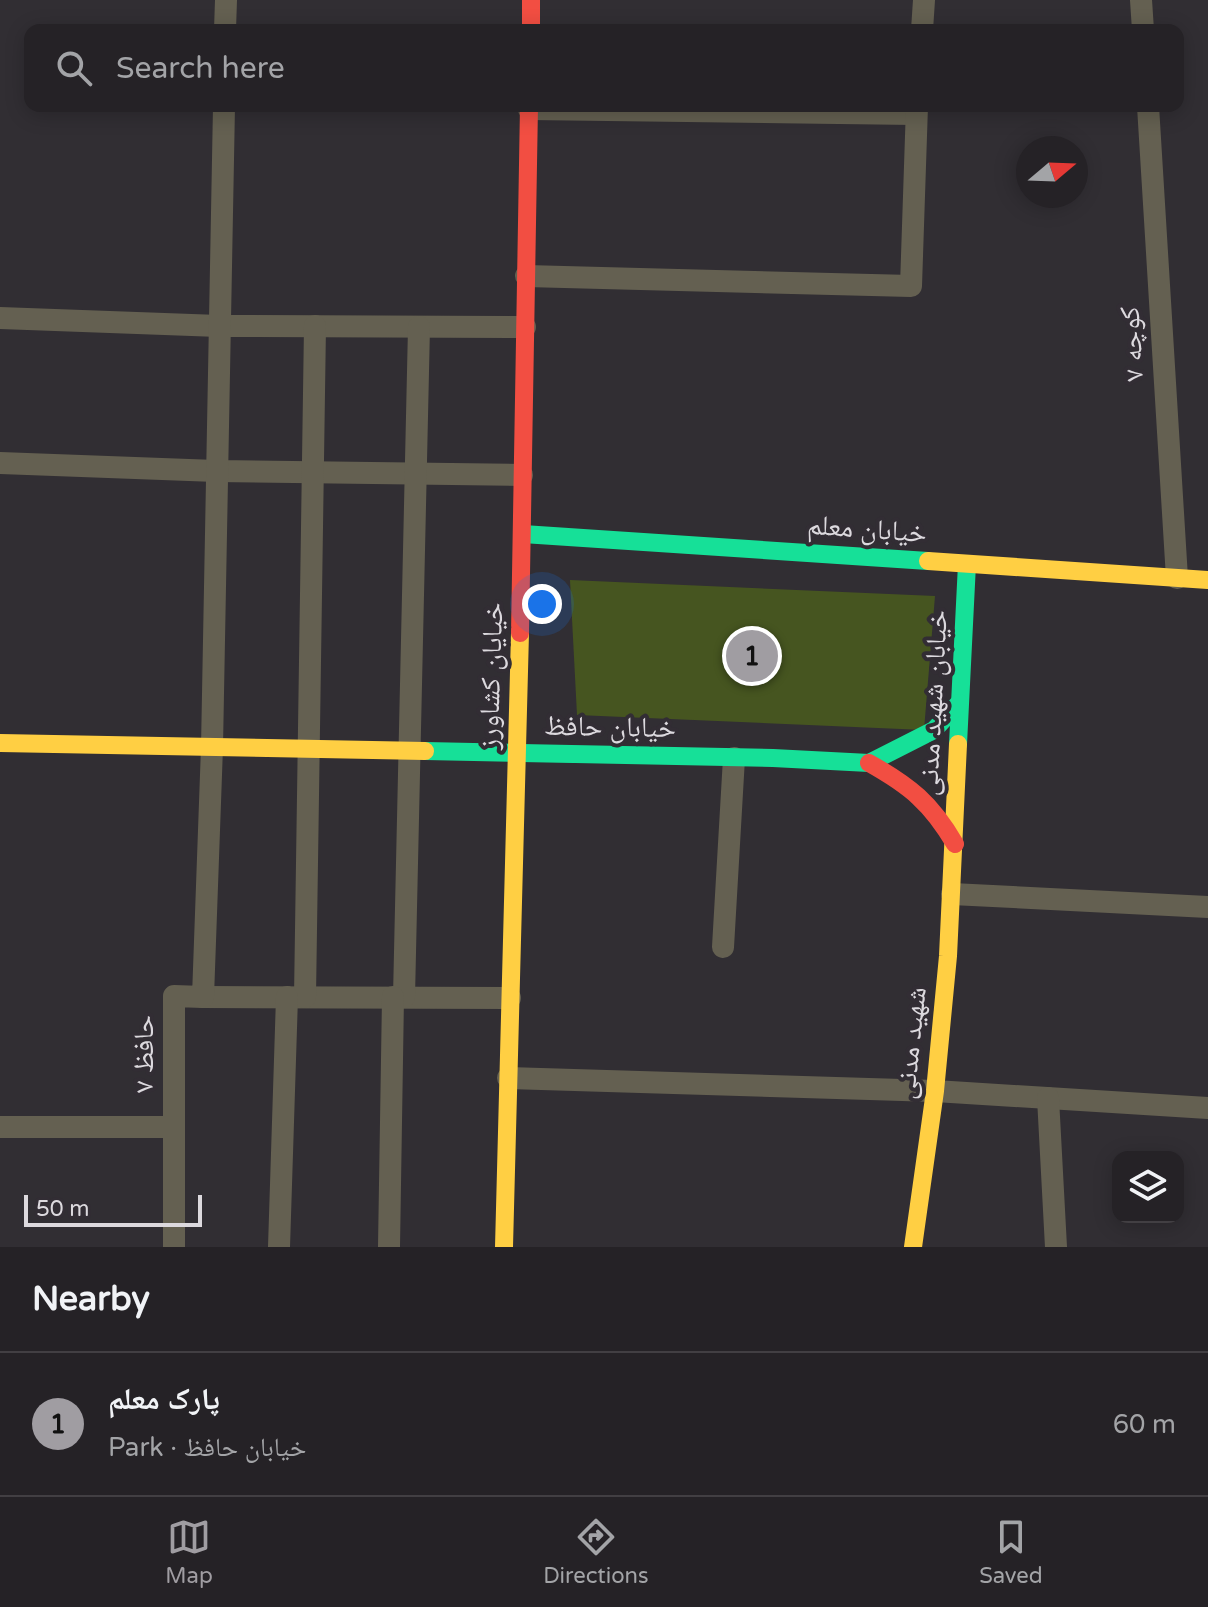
<!DOCTYPE html>
<html lang="en">
<head>
<meta charset="utf-8">
<style>
	:root { --surface:#252226; --page:#2d2a2e; --text:#f1f3f6; --muted:#a3a4a7; --line:#423f43; --accent:#a09da2 }
	body { margin:0; font-family:"Varela Round","Noto Naskh Arabic",sans-serif; background:var(--page); color:var(--text) }
	.controls { position:absolute; right:24px; bottom:24px; display:grid; overflow:hidden; border-radius:16px; box-shadow:0 4px 20px #0003 }
	.controls button { width:72px; height:72px; display:grid; place-items:center; padding:0; border:0; border-bottom:2px solid var(--line); background:var(--surface); color:var(--text); font:40px sans-serif }
	.compass { position:absolute; left:1016px; top:136px; width:72px; height:72px; border-radius:50%; background:var(--surface); box-shadow:0 4px 20px #0003; rotate:71deg }
	.scale { position:absolute; left:24px; bottom:20px; width:178px; box-sizing:border-box; padding-left:8px; border:4px solid #dcd9de; border-top:0; font-size:22px; line-height:28px; white-space:nowrap; color:#dcd9de; -webkit-text-stroke:6px #322d34; paint-order:stroke }
	.you { position:absolute; left:542px; top:604px; width:28px; height:28px; margin:-20px; border:6px solid #fff; border-radius:50%; background:#1a73e8; box-shadow:0 0 0 12px #1a73e833 }
	.badge { display:grid; place-items:center; width:52px; height:52px; border-radius:50%; background:var(--accent); color:#111; font-size:26px; font-weight:700 }
	.pin { position:absolute; translate:-50% -50%; border:4px solid #fff; box-shadow:0 2px 8px #0006 }
	.list { margin:0; padding:0; list-style:none }
	h2 { display:flex; justify-content:space-between; align-items:center; height:104px; margin:0; padding:0 32px; font-size:34px }
	h2 small { font-size:26px; font-weight:400; color:var(--muted) }
	.list li { display:grid; grid-template-columns:52px 1fr auto; gap:24px; align-items:center; box-sizing:border-box; height:144px; padding:0 32px; border-top:2px solid var(--line) }
	.list b { display:block; font-size:30px; white-space:nowrap }
	.list p { margin:0; font-size:26px; white-space:nowrap; color:var(--muted) }
	.list em { font-size:26px; font-style:normal; color:var(--muted) }
	.icon { flex:none; width:44px; height:44px; fill:none; stroke:currentColor; stroke-width:2; stroke-linecap:round; stroke-linejoin:round }
	.map { position:relative; flex:none; width:1208px; height:1247px; overflow:hidden }
	.search { position:absolute; background:var(--surface); box-shadow:0 4px 20px #0003; left:24px; right:24px; top:24px; height:88px; display:flex; align-items:center; gap:20px; box-sizing:border-box; padding:0 28px; border-radius:16px; color:var(--muted); font-size:30px }
	.sheet { height:248px; background:var(--surface) }
	nav { display:flex; justify-content:space-around; align-items:center; box-sizing:border-box; height:112px; border-top:2px solid var(--line); background:var(--surface); font-size:22px; color:var(--muted) }
	nav a { display:grid; justify-items:center; gap:4px }
	nav .on { color:var(--accent) }
	.map>svg:first-child { display:block }
</style>
</head>
<body>
<div class="map">
<svg width="1208" height="1247" viewBox="0 0 1208 1247">
	<rect width="100%" height="100%" fill="#312e33"/>
	<path fill="#465520" d="M570 580 935 596 924 730 577 715Z"/>
	<g fill="none" stroke-linecap="round" stroke-linejoin="round">
		<g stroke="#646051" stroke-width="22">
			<path d="M1141 0 1143 30"/>
			<path d="M225 30 226 0"/>
			<path d="M922 30 924 0"/>
			<path d="M1148 106 1177 578"/>
			<path d="M529 109 916 114"/>
			<path d="M526 276 911 286 917 106"/>
			<path d="M0 318 219 326 525 327"/>
			<path d="M0 463 216 471 522 475"/>
			<path d="M952 894 1208 907"/>
			<path d="M723 947 734 758"/>
			<path d="M203 997 510 998"/>
			<path d="M305 997 315 326"/>
			<path d="M404 997 419 327"/>
			<path d="M508 1078 935 1091 1208 1108"/>
			<path d="M1048 1098 1056 1247"/>
			<path d="M0 1127H174"/>
			<path d="M174 1247V996L203 997 212 747 224 106"/>
			<path d="M279 1247 287 997"/>
			<path d="M389 1247 393 997"/>
		</g>
		<g stroke="#16e098" stroke-width="18">
			<path d="M523 534 928 561"/>
			<path d="M958 744 967 564"/>
			<path d="M425 751 773 758 869 763 934 730 959 703"/>
		</g>
		<g stroke="#ffcf43" stroke-width="18">
			<path d="M928 561 1208 580"/>
			<path d="M0 743 425 751"/>
			<path d="M504 1247 520 633"/>
			<path d="M913 1247 935 1091 948 956 958 744"/>
		</g>
		<g stroke="#f24e42" stroke-width="18">
			<path d="M531 0V30"/>
			<path d="M520 633 529 106"/>
			<path d="M869 763C910 786 931 803 955 844"/>
		</g>
	</g>
	<g text-anchor="middle" dominant-baseline="central" stroke-width="8" stroke-linejoin="round" paint-order="stroke">
		<g font-size="28" fill="#dcd9de" stroke="#322d34">
			<text transform="translate(1132 344) rotate(-94)">کوچه ۷</text>
			<text transform="translate(867 529) rotate(4)">خیابان معلم</text>
			<text transform="translate(491 676) rotate(-88)">خیایان کشاورز</text>
			<text transform="translate(933 703) rotate(-87)">خیابان شهید مدنی</text>
			<text transform="translate(610 727) rotate(1)">خیابان حافظ</text>
			<text transform="translate(911 1043) rotate(-84)">شهید مدنی</text>
			<text transform="translate(144 1054) rotate(-90)">حافظ ۷</text>
		</g>
	</g>
</svg>
<div class="controls">
<button><svg class="icon" aria-label="layers" viewBox="0 0 24 24"><path d="M12 4l9 5-9 5-9-5zM3 14l9 5 9-5"/></svg></button>
</div>
<svg class="compass" viewBox="-18 -18 36 36"><path d="M0-13l5 13h-10z" fill="#e53935"/><path d="M0 13l5-13h-10z" fill="#a3a4a7"/></svg>
<div class="scale">50 m</div>
<div class="you"></div>
<div class="pin badge" style="left:752px;top:656px">1</div>
<div class="search"><svg class="icon" aria-label="search" viewBox="0 0 24 24"><circle cx="10" cy="10" r="6"/><path d="M15 15l6 6"/></svg>Search here</div>
</div>
<section class="sheet">
<h2>Nearby<small></small></h2>
<ul class="list">
<li><span class="badge">1</span><div><b>پارک معلم</b><p>Park · خیابان حافظ</p></div><em>60 m</em></li>
</ul>
</section>
<nav>
<a class="on"><svg class="icon" aria-label="map" viewBox="0 0 24 24"><path d="M3 6l6-2 6 2 6-2v14l-6 2-6-2-6 2zM9 4v14M15 6v14"/></svg>Map</a>
<a><svg class="icon" aria-label="directions" viewBox="0 0 24 24"><path d="M12 3l9 9-9 9-9-9zM9 14v-3h6M13 9l2 2-2 2"/></svg>Directions</a>
<a><svg class="icon" aria-label="saved" viewBox="0 0 24 24"><path d="M7 4h10v16l-5-4-5 4z"/></svg>Saved</a>
</nav>
</body>
</html>
